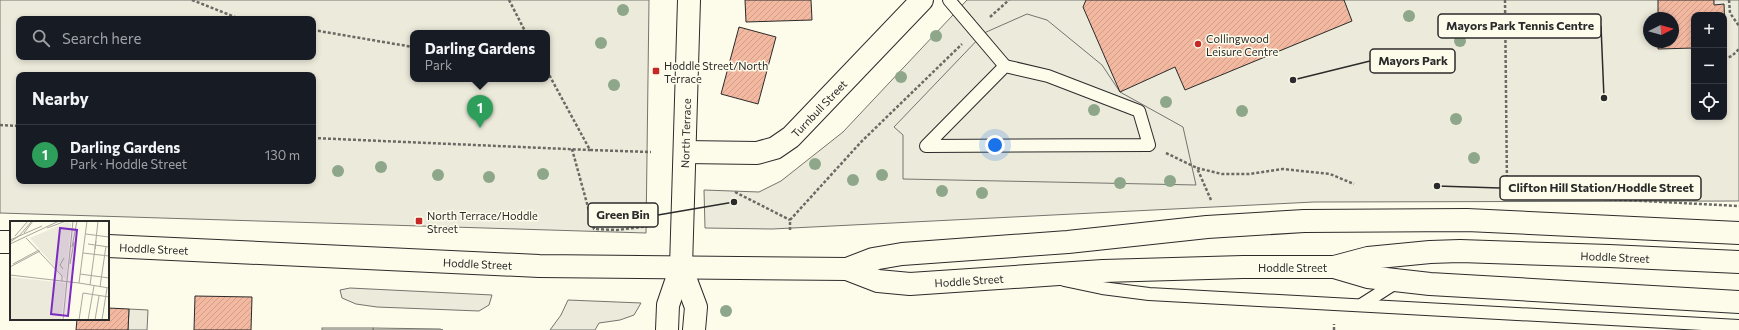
<!DOCTYPE html>
<html lang="en">
<head>
<meta charset="utf-8">
<style>
	:root { --surface:#171b24; --page:#20242c; --text:#f1f3f6; --muted:#9ea1a6; --line:#363941; --accent:#8c9099 }
	body { margin:0; font-family:Commissioner,sans-serif; background:var(--page); color:var(--text) }
	.controls { position:absolute; right:12px; top:12px; display:grid; overflow:hidden; border-radius:8px; box-shadow:0 2px 6px #0003 }
	.controls button { width:36px; height:36px; display:grid; place-items:center; padding:0; border:0; border-bottom:1px solid var(--line); background:var(--surface); color:var(--text); font:20px sans-serif }
	.compass { position:absolute; left:1643px; top:12px; width:36px; height:36px; border-radius:50%; background:var(--surface); box-shadow:0 2px 6px #0003; rotate:84deg }
	.you { position:absolute; left:995px; top:145px; width:14px; height:14px; margin:-10px; border:3px solid #fff; border-radius:50%; background:#1a73e8; box-shadow:0 0 0 6px #1a73e833 }
	.badge { display:grid; place-items:center; width:26px; height:26px; border-radius:50%; background:var(--accent); color:#fff; font-size:13px; font-weight:700 }
	.pin { position:absolute; translate:-50% -33px; filter:drop-shadow(0 1px 2px #0008) }
	.pin::after { content:''; position:absolute; top:21px; width:14px; height:12px; background:inherit; clip-path:polygon(0 0,100% 0,50% 100%) }
	.popup { position:absolute; left:410px; top:30px; width:140px; height:52px; box-sizing:border-box; display:grid; place-content:center; border-radius:8px; background:var(--surface); filter:drop-shadow(0 1px 3px #0005); font-size:13px; white-space:nowrap; color:var(--muted) }
	.popup b { font-size:15px; color:var(--text) }
	.popup::after { content:''; position:absolute; left:50%; top:100%; margin-left:-8px; border:8px solid transparent; border-top-color:var(--surface) }
	.list { margin:0; padding:0; list-style:none }
	h2 { display:flex; justify-content:space-between; align-items:center; height:52px; margin:0; padding:0 16px; font-size:17px }
	h2 small { font-size:13px; font-weight:400; color:var(--muted) }
	.list li { display:grid; grid-template-columns:26px 1fr auto; gap:12px; align-items:center; box-sizing:border-box; height:60px; padding:0 16px; border-top:1px solid var(--line) }
	.list b { display:block; font-size:15px; white-space:nowrap }
	.list p { margin:0; font-size:13px; white-space:nowrap; color:var(--muted) }
	.list em { font-size:13px; font-style:normal; color:var(--muted) }
	.icon { flex:none; width:22px; height:22px; fill:none; stroke:currentColor; stroke-width:2; stroke-linecap:round; stroke-linejoin:round }
	.map { position:relative; flex:none; width:1739px; height:330px; overflow:hidden }
	.search { position:absolute; background:var(--surface); box-shadow:0 2px 6px #0003; left:16px; top:16px; width:300px; height:44px; display:flex; align-items:center; gap:10px; box-sizing:border-box; padding:0 14px; border-radius:8px; color:var(--muted); font-size:15px }
	.panel { position:absolute; background:var(--surface); box-shadow:0 2px 6px #0003; left:16px; top:72px; width:300px; height:112px; border-radius:8px }
	.map>svg:first-child { display:block }
</style>
</head>
<body>
<div class="map">
<svg width="1739" height="330" viewBox="0 0 1739 330">
	<defs>
		<pattern id="building-hatch" width="6" height="6" patternUnits="userSpaceOnUse"><rect width="6" height="6" fill="#f2b8a0"/><path d="M-1 1l2-2M0 6l6-6M5 7l2-2" fill="none" stroke="#d09e8a"/></pattern>
	</defs>
	<rect width="100%" height="100%" fill="#fdfbea"/>
	<g fill="#ecebdb" stroke="#74746e" fill-rule="evenodd">
		<path d="M0 0H649L646 233 0 213ZM19 19H313V57H19ZM413 33H547V79H413ZM19 75H313V181H19Z"/>
		<path d="M967 0H1739V201L1314 202 772 229 705 228 704 190 759 192 781 181 843 132ZM1694 15H1724V117H1694ZM1649 18H1673V42H1649Z"/>
		<path d="M350 288 492 295 489 305 479 311 377 307 356 304 342 298 340 290Z"/>
		<path d="M568 300 641 303 634 315 620 320 599 323 595 330H550L561 315Z"/>
		<path d="M373 328 440 329 443 330H373Z"/>
	</g>
	<g fill="#eceadb" stroke="#74746e">
		<path d="M1027 14 1047 20 1102 65 1120 92 1183 127 1196 185 903 179V135L894 127 984 33Z"/>
		<path d="M129 309 148 310 147 330H128Z"/>
		<rect x="322" y="328" width="51" height="2"/>
	</g>
	<g fill="url(#building-hatch)" stroke="#2b2b2b">
		<path d="M745 0H811L812 20 746 22Z"/>
		<path d="M1086 0H1344L1352 21 1185 90 1175 67 1120 92 1083 7Z"/>
		<path d="M1658 0H1714V5L1724 4 1725 29 1724 15H1694V48L1658 49V42H1673V18H1658Z"/>
		<path d="M739 27 776 37 758 104 721 94Z"/>
		<path d="M195 296 252 297 251 330H194Z"/>
		<path d="M108 308 129 309 128 330H76L77 319H108Z"/>
	</g>
	<g fill="none" stroke-linecap="round" stroke-linejoin="round">
		<defs>
			<g id="lane">
				<path d="M949 0 1005 66"/>
				<path d="M1005 66 1048 76 1139 111 1149 145 926 146Z"/>
				<path d="M1064 280 1102 288 1149 294 1739 326"/>
				<path d="M1361 305 1397 282"/>
			</g>
			<g id="street">
				<path id="s1" d="M685 152 757 153 775 148 791 137 922 0"/>
				<path d="M681 267 696 307 694 330"/>
				<path id="s2" d="M667 330 668 305 681 267 689 0"/>
			</g>
			<g id="primary">
				<path d="M0 242H11"/>
				<path id="s3" d="M108 246 539 266 847 269 878 281 910 284 1103 271 1243 267H1334L1368 258 1430 252 1460 251 1609 256 1739 262"/>
				<path d="M1334 267 1368 277 1430 284 1739 302"/>
				<path d="M847 269 873 259 902 254 1068 242 1207 227 1304 221 1467 220 1739 233"/>
			</g>
		</defs>
		<use href="#lane" stroke="#2b2b2b" stroke-width="14"/>
		<use href="#street" stroke="#2b2b2b" stroke-width="24"/>
		<use href="#primary" stroke="#2b2b2b" stroke-width="24"/>
		<g stroke="#6a6964" stroke-width="2.5" stroke-dasharray="3 2" stroke-linecap="butt">
			<path d="M192 0 235 17 249 19"/>
			<path d="M509 0 526 33"/>
			<path d="M1505 0 1507 186 1528 195 1739 206"/>
			<path d="M1729 0 1730 13 1739 26"/>
			<path d="M990 17 1009 0"/>
			<path d="M313 30 413 47"/>
			<path d="M1724 59 1732 56 1739 49"/>
			<path d="M547 71 590 150 651 152"/>
			<path d="M0 125 19 126"/>
			<path d="M313 138 590 150"/>
			<path d="M572 149 594 229 617 230 657 225"/>
			<path d="M1166 153 1197 168"/>
			<path d="M735 192 790 220"/>
			<path d="M1211 200 1197 168 1222 174H1249L1283 169 1330 174 1354 184"/>
			<path d="M790 230V220L861 142 962 44"/>
			<path d="M1334 330V324"/>
		</g>
		<use href="#lane" stroke="#fdfbea" stroke-width="12"/>
		<use href="#street" stroke="#fdfbea" stroke-width="22"/>
		<use href="#primary" stroke="#fdfbea" stroke-width="22"/>
	</g>
	<g fill="#8ea78a">
		<circle cx="623" cy="10" r="6"/>
		<circle cx="1409" cy="16" r="6"/>
		<circle cx="936" cy="36" r="6"/>
		<circle cx="1460" cy="41" r="6"/>
		<circle cx="601" cy="43" r="6"/>
		<circle cx="901" cy="77" r="6"/>
		<circle cx="614" cy="85" r="6"/>
		<circle cx="1166" cy="102" r="6"/>
		<circle cx="1094" cy="110" r="6"/>
		<circle cx="1242" cy="111" r="6"/>
		<circle cx="1456" cy="119" r="6"/>
		<circle cx="1474" cy="158" r="6"/>
		<circle cx="815" cy="164" r="6"/>
		<circle cx="381" cy="167" r="6"/>
		<circle cx="338" cy="171" r="6"/>
		<circle cx="543" cy="174" r="6"/>
		<circle cx="438" cy="175" r="6"/>
		<circle cx="882" cy="175" r="6"/>
		<circle cx="489" cy="177" r="6"/>
		<circle cx="853" cy="180" r="6"/>
		<circle cx="1170" cy="181" r="6"/>
		<circle cx="1120" cy="183" r="6"/>
		<circle cx="942" cy="191" r="6"/>
		<circle cx="982" cy="193" r="6"/>
		<circle cx="726" cy="311" r="6"/>
	</g>
	<g fill="#c62828" stroke="#fdfbea" stroke-width="1.5">
		<circle cx="1198" cy="44" r="4"/>
		<rect x="652" y="67" width="8" height="8" rx="2"/>
		<rect x="415" y="217" width="8" height="8" rx="2"/>
	</g>
	<g text-anchor="middle" dominant-baseline="central" stroke-width="3" stroke-linejoin="round" paint-order="stroke">
		<g font-size="11" fill="#2b2b2b" stroke="#fdfbea" text-anchor="start">
			<text x="1206" y="38">Collingwood<tspan x="1206" dy="13">Leisure Centre</tspan></text>
			<text x="664" y="65">Hoddle Street/North<tspan x="664" dy="13">Terrace</tspan></text>
			<text x="427" y="215">North Terrace/Hoddle<tspan x="427" dy="13">Street</tspan></text>
		</g>
		<g font-size="11" fill="#2b2b2b" stroke="#fdfbea">
			<text stroke="none"><textPath href="#s1" startOffset="150">Turnbull Street</textPath></text>
			<text stroke="none"><textPath href="#s2" startOffset="199">North Terrace</textPath></text>
			<text stroke="none"><textPath href="#s3" startOffset="46">Hoddle Street</textPath></text>
			<text stroke="none"><textPath href="#s3" startOffset="1512">Hoddle Street</textPath></text>
			<text stroke="none"><textPath href="#s3" startOffset="370">Hoddle Street</textPath></text>
			<text stroke="none"><textPath href="#s3" startOffset="1188">Hoddle Street</textPath></text>
			<text stroke="none"><textPath href="#s3" startOffset="864">Hoddle Street</textPath></text>
		</g>
	</g>
	<g transform="translate(10 221)">
		<rect width="99" height="99" fill="#fdfbea"/>
		<path d="M57 1 61 3 56 59 20 17ZM0 56 56 62 51 99H0Z" fill="#ecebdb"/>
		<path fill="none" stroke="#a9a89e" stroke-width="1" d="M37 7 56 0M14 12 23 0M76 13 99 16M5 15 18 0M16 17 52 55V60M0 19 32 5M0 21 9 15 22 0M0 23 49 0M78 23 99 26M62 26 67 0M85 28 88 0M73 32 99 35M3 43 29 29M60 43 64 21M0 46 30 30M53 48 50 44 54 37M70 53 99 57M0 54 69 62M69 62 77 0M69 62 99 67M80 64 86 20M90 66 96 25M53 99 63 0M69 99 73 72 99 76M78 99 84 65M85 99 89 75M92 99 97 67"/>
		<path fill="#7b2cbf" fill-opacity="0.15" stroke="#7b2cbf" stroke-width="2" d="M50 7 67 9 58 95 41 93Z"/>
		<rect width="99" height="99" fill="none" stroke="#2b2b2b" stroke-width="2"/>
	</g>
	<path fill="none" stroke="#2b2b2b" stroke-width="1.5" d="M1604 98L1601 26M1293 80L1370 61M1437 186L1500 188M734 202L658 215"/>
	<g fill="#2b2b2b" stroke="#fdfbea" stroke-width="1.5">
		<circle cx="1604" cy="98" r="4"/>
		<circle cx="1293" cy="80" r="4"/>
		<circle cx="1437" cy="186" r="4"/>
		<circle cx="734" cy="202" r="4"/>
	</g>
	<g fill="#fdfbea" stroke="#2b2b2b" stroke-width="1.5">
		<rect x="1438" y="14" width="163" height="24" rx="4"/>
		<rect x="1370" y="49" width="85" height="24" rx="4"/>
		<rect x="1500" y="176" width="201" height="24" rx="4"/>
		<rect x="588" y="203" width="70" height="24" rx="4"/>
	</g>
	<g font-size="12" text-anchor="middle" font-weight="bold" fill="#2b2b2b">
		<text x="1520" y="30">Mayors Park Tennis Centre</text>
		<text x="1413" y="65">Mayors Park</text>
		<text x="1601" y="192">Clifton Hill Station/Hoddle Street</text>
		<text x="623" y="219">Green Bin</text>
	</g>
</svg>
<div class="controls">
<button>+</button>
<button>−</button>
<button><svg class="icon" aria-label="locate" viewBox="0 0 24 24"><circle cx="12" cy="12" r="6"/><path d="M12 2v4M12 18v4M2 12h4M18 12h4"/></svg></button>
</div>
<svg class="compass" viewBox="-18 -18 36 36"><path d="M0-13l5 13h-10z" fill="#e53935"/><path d="M0 13l5-13h-10z" fill="#9ea1a6"/></svg>
<div class="you"></div>
<div class="pin badge" style="left:480px;top:128px;background:#2e9e5b">1</div>
<div class="popup"><b>Darling Gardens</b>Park</div>
<div class="search"><svg class="icon" aria-label="search" viewBox="0 0 24 24"><circle cx="10" cy="10" r="6"/><path d="M15 15l6 6"/></svg>Search here</div>
<section class="panel">
<h2>Nearby<small></small></h2>
<ul class="list">
<li><span class="badge" style="background:#2e9e5b">1</span><div><b>Darling Gardens</b><p>Park · Hoddle Street</p></div><em>130 m</em></li>
</ul>
</section>
</div>
</body>
</html>
